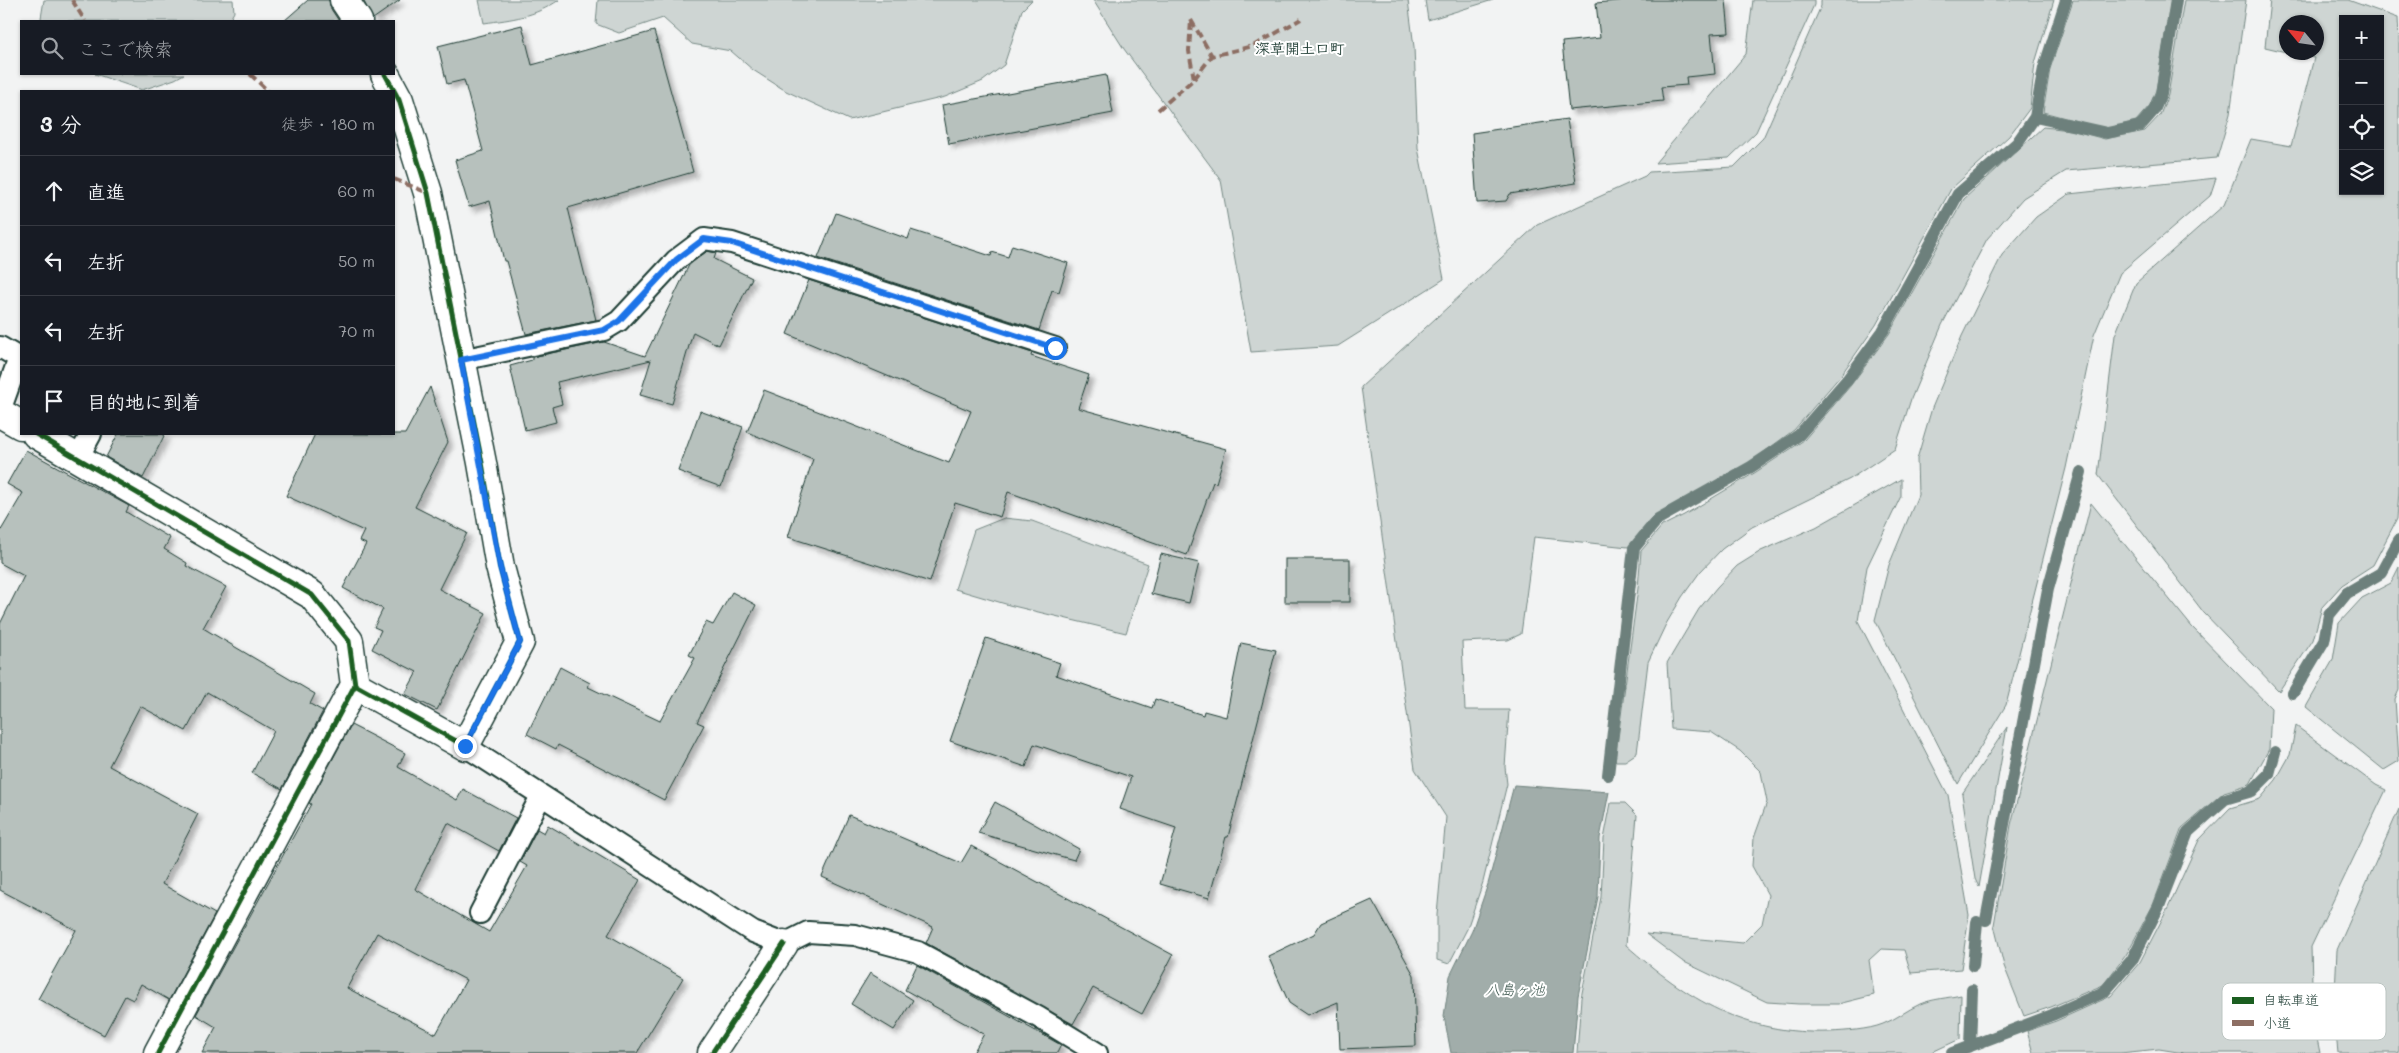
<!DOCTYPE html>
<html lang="ja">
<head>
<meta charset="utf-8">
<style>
	:root { --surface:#171b24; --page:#20242c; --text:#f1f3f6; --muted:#9ea1a6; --line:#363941 }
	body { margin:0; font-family:Mali,"Klee One",sans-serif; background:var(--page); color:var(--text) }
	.controls { position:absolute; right:15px; top:15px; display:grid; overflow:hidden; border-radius:0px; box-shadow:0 1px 4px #0004 }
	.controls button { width:45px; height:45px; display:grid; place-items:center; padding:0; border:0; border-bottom:1px solid var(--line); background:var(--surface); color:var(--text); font:25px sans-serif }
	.compass { position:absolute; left:2279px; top:15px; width:45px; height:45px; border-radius:50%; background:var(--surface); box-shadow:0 1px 4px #0004; rotate:299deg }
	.stop { position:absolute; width:15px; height:15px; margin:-11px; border:4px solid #1a73e8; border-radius:50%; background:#fff }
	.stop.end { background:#1a73e8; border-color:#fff; box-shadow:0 1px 5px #0008 }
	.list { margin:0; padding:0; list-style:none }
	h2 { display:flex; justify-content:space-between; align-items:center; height:65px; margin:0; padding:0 20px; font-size:21px }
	h2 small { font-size:16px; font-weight:400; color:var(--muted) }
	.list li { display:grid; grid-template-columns:32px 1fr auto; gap:15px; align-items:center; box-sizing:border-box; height:70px; padding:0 20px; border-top:1px solid var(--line) }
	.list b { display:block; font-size:19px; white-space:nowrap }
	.list em { font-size:16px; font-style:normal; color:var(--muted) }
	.icon { flex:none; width:28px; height:28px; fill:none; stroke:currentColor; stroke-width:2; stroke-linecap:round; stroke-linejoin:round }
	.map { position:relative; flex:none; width:2399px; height:1053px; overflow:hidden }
	.search { position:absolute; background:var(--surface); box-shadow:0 1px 4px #0004; left:20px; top:20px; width:375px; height:55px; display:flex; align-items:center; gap:12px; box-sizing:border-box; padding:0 18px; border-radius:0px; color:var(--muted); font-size:19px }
	.panel { position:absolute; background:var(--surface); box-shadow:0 1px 4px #0004; left:20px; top:90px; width:375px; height:345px; border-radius:0px }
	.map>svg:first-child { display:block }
</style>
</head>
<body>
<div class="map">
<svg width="2399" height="1053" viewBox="0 0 2399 1053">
	<defs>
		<filter id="shadow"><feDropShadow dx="4.5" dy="4.5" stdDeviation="2.5" flood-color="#0004"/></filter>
	</defs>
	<rect width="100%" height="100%" fill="#f2f3f3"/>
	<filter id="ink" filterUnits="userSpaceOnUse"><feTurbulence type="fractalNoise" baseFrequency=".02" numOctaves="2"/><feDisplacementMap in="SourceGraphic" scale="10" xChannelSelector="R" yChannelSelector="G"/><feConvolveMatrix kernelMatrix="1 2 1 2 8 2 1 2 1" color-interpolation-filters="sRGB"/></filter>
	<g filter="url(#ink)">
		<g fill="#ced5d3" stroke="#768984" fill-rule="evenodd">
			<path d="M44 0H233L234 12 229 21H44L41 18Z"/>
			<path d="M479 0H559C534 17 513 19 484 23Z"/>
			<path d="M598 0H1032L1022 10 1004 65 983 81 945 97 849 120 786 91 753 70 731 51 692 44 663 18 619 33 596 24Z"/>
			<path d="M1093 0H1408L1414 47 1418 148 1444 279 1338 346 1251 352 1221 180 1124 49Z"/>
			<path d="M1425 0H1493L1428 20Z"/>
			<path d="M1753 0H1814V5L1756 132 1729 158 1655 163 1746 54Z"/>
			<path d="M1821 0H2054L2035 63 2030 108 2009 136 1951 189 1876 325 1841 375 1794 430 1749 463 1655 515 1628 547 1534 537 1521 634 1508 640 1462 642 1465 710H1509L1505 767 1507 784 1483 882 1467 929 1449 964 1437 960V915L1446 817 1415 769 1361 387 1537 225 1645 176 1649 172 1734 167 1763 138 1821 6Z"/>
			<path d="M2073 0H2171L2156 90 2150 105 2136 121 2107 129 2043 112 2050 69Z"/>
			<path d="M2184 0H2246L2230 114 2217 158 2066 171 2023 198 1987 239 1942 325 1911 399 1895 449 1850 479 1752 527 1722 549 1700 572 1682 597 1666 624 1648 662 1637 753 1625 761H1615L1638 588 1641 551 1662 526 1684 515 1756 472 1804 440 1851 385 1889 334 1964 199 2043 127 2071 130 2105 139 2145 131 2160 115 2168 95Z"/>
			<path d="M2270 0H2348L2398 18 2399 41V491L2397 519 2373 565 2342 585 2322 607 2313 640 2279 691 2204 613 2098 475 2115 335 2136 283 2224 205 2251 139 2291 146 2314 58 2291 53 2316 52V22H2286V52L2265 47ZM2343 19H2380V191H2343Z"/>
			<path d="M95 74H184L175 79 142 90Z"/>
			<path d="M2216 178 2210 196 2120 273 2094 335 2066 468 2006 705 1958 784 1875 620 1889 565 1918 495 1917 459 1932 408 1962 336 2002 255 2036 217 2069 194Z"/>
			<path d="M1901 479V496L1867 567 1858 621 1948 795 1969 915 1961 969 1911 973 1904 950 1881 949 1869 960 1874 995 1838 1004H1799L1767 1002 1682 961 1646 934 1743 943 1762 924 1768 895 1752 866 1754 838 1767 802 1761 772 1740 751 1711 732 1671 729 1667 663 1699 609 1717 587 1737 566 1761 551 1816 527Z"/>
			<path d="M2091 503 2192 627 2271 708 2269 749 2250 784 2224 792 2182 828 2153 905 2126 955 2103 985 2051 1007 2024 1016 2004 966 1994 925 2011 825Z"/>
			<path d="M1004 518 1032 521 1148 564 1126 633 1009 605 955 589 974 530Z"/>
			<path d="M2399 567V690L2395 699 2399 761 2384 770 2306 707 2333 660 2339 623 2362 598 2391 583Z"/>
			<path d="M2296 726 2376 785 2386 790 2311 947 2313 1019 2320 1053H2184L2159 1049 2120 1053H2033L2027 1031 2056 1021 2111 996 2140 962 2168 908 2199 840 2230 808 2260 799 2276 780 2290 755Z"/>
			<path d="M2007 727 1979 887 1975 879 1962 794Z"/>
			<path d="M1611 803H1625L1637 815 1626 945C1688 1000 1745 1035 1830 1032 1846 1031 1868 1030 1883 1024 1896 1019 1907 1010 1920 1004 1932 999 1948 998 1961 995L1960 1039 1930 1053H1577L1581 998 1601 897 1604 839Z"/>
			<path d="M2399 809V1053H2338L2334 1013 2337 950Z"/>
		</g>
		<path fill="#a1adaa" stroke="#6d807b" d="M1514 785 1609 792 1600 838 1598 897 1578 996 1573 1053H1451L1444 1016 1450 976 1472 931 1488 884Z"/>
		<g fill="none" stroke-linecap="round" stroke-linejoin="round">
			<g stroke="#6d807b" stroke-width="12">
				<path d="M2035 117 2107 133 2140 126 2154 110 2161 94 2176 0"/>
				<path d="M2293 693 2324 641 2329 615 2347 593 2381 573 2399 540"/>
				<path d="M1608 775 1634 548 1658 519 1751 467 1799 435 1847 380 1883 331 1958 194 2017 143 2035 117 2044 68 2066 0"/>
				<path d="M1986 920 2048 589 2081 472"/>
				<path d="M1973 966 1977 922"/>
				<path d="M1970 1046 1972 990"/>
				<path d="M1952 1053 2052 1015 2104 992 2132 960 2159 906 2188 832 2225 799 2252 791 2269 774 2275 752"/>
			</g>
		</g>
		<g fill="#b7c1bd" stroke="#1f3d34" fill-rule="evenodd" filter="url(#shadow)">
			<path d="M308 0H329L331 9 339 21H284Z"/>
			<path d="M363 0H400L373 19Z"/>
			<path d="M1627 0H1726L1729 33 1711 34 1715 74 1686 77 1687 85 1661 87 1663 101 1569 110 1562 42 1600 38 1596 3Z"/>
			<path d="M522 25 532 65 654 31 693 172 568 208 596 320 526 334 506 261H504L490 201 469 207 455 160 483 151 464 80 447 84 438 46Z"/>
			<path d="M1106 75 1113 113 949 144 942 105Z"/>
			<path d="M1567 119 1576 183 1510 194 1506 201 1477 203 1472 133Z"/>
			<path d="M836 213 908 239 911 230 991 256 992 252 1008 257 1012 245 1068 263 1059 292 1052 290 1039 330 818 258Z"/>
			<path d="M707 251 716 253 714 259 752 278 719 345 693 332 672 404 640 395 651 360 557 382 562 404 552 407 556 422 525 430 510 366 532 360V357L604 342 645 356 689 265Z"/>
			<path d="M809 280 1032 353 1031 356 1089 375 1078 408 1226 449 1216 483 1213 482 1187 555 1008 492 1000 517 955 503 930 582 788 537 813 459 747 432 764 390 949 463 971 411 787 334Z"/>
			<path d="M430 387 448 442 415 507 467 533 439 589 486 613 437 710 405 694 417 672 372 649 381 630 374 627 383 609 343 588 366 544 359 541 364 531 286 496 315 434H405Z"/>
			<path d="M700 411 743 427 721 487 678 471Z"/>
			<path d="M118 434H165L143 478 106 457Z"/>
			<path d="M26 450 129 506 126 512 170 538 164 549 187 563 186 566 226 587 203 628 315 694 310 704 323 711 282 789 252 773 274 731 207 692 186 731 140 706 109 766 198 814 162 884 215 914 169 1000 141 984 133 1000 125 996 104 1035 38 999 76 930 0 890V624L24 576 0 563V532L23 493 7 484Z"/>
			<path d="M1161 554 1199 563 1189 603 1151 594Z"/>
			<rect x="1285" y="559" width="65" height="43"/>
			<path d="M732 592 756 605 697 722 704 725 664 800 558 745 556 749 527 734 560 667 590 683 588 687 660 721 695 658 689 655 706 622 713 625Z"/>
			<path d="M986 638 1060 663 1056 675 1152 708 1155 699 1203 715 1204 711 1226 717 1241 643 1276 650 1228 837H1226L1209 898 1160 884 1176 828 1120 809 1131 777 1034 744 1026 767 950 741Z"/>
			<path d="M351 725 405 753 398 767 457 800 463 789 516 818 499 851 448 823 415 889 489 932 527 866 520 862 537 829 544 833 548 825 640 880 608 935 683 978 637 1053H202L216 1027 196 1015 311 804 309 803ZM377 933 466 980 436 1034 347 988Z"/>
			<path d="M995 802 1079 849 1074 860 978 833Z"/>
			<path d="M849 815 961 863 971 846 1173 955 1142 1014 1093 988 1073 1024 926 943 933 927 822 877Z"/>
			<path d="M1372 900 1414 975 1416 1046 1340 1049 1338 1002 1307 1015 1289 1003 1268 956 1314 934 1321 923Z"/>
			<path d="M917 965 1061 1045 1057 1053H973L984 1034 905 990Z"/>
			<path d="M870 973 913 1000 894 1030 851 1004Z"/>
		</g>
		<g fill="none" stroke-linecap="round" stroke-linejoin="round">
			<defs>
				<g id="service">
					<path d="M0 347 19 358 0 411"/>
					<path d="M461 360 604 330 619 321 676 260 704 239 732 243 1055 348"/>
					<path d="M78 458 91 434"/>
					<path d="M465 746 753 932 784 944 808 932 855 935 918 952 1038 1017 1097 1053"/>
					<path d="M480 913 541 796"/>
				</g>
				<g id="minor">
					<path d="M344 0 358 21"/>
					<path d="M0 413 21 425"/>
					<path d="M36 434 312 595 349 641 355 685 158 1053"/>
					<path d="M355 685 465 746 520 642 500 567 482 463 428 193 399 100 385 74"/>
					<path d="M712 1053 784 944"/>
				</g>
			</defs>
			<use href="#service" stroke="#1f3d34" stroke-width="24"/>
			<use href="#minor" stroke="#1f3d34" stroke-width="31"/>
			<use href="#service" stroke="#fff" stroke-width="20"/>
			<use href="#minor" stroke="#fff" stroke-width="28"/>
			<g stroke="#8d6e63" stroke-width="4" stroke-dasharray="8 4" stroke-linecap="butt">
				<path d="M72 0 85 21"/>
				<path d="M1191 20 1212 56"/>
				<path d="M250 74 268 91"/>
				<path d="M1194 79 1212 56 1253 46 1301 19"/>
				<path d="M1158 110 1194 79 1189 51 1191 20"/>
				<path d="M394 179 428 193"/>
			</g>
			<defs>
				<g id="cycleway">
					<path d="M36 434 312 595 349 641 355 685 158 1053"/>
					<path d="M355 685 465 746 520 642 500 567 482 463 428 193 399 100 385 74"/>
					<path d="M712 1053 784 944"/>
				</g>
			</defs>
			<use href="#cycleway" stroke="#fff" stroke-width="8"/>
			<use href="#cycleway" stroke="#1b5e20" stroke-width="5"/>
		</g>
	</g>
	<g fill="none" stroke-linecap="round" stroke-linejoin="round" filter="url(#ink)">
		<path stroke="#1a73e8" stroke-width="6" d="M465 746 520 642 500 567 461 360 604 330 619 321 676 260 704 239 732 243 1055 348"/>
	</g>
	<g text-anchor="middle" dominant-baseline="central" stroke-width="4" stroke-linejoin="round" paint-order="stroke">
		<g font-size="15" font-weight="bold" fill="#1f3d34" stroke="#fff">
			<text x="1300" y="48">深草開土口町</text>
		</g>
		<g font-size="15" font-style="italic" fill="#465f57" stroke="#fff">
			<text x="1515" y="989">八島ヶ池</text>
		</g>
	</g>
	<rect x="2222" y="983" width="164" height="57" rx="8" fill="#fff" stroke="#bcc5c2" stroke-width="1"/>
	<rect x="2232" y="997" width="22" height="7" fill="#1b5e20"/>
	<rect x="2232" y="1020" width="22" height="6" fill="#8d6e63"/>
	<g font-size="14" fill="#1f3d34">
		<text x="2263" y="1005">自転車道</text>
		<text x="2263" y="1028">小道</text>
	</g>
</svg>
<div class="controls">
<button>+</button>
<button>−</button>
<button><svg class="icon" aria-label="locate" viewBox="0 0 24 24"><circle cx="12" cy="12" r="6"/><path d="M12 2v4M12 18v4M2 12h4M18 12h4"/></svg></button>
<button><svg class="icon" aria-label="layers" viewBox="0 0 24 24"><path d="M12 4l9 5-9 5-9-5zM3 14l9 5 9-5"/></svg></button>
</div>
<svg class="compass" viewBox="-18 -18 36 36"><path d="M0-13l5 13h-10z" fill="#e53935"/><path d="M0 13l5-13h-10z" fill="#9ea1a6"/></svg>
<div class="stop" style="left:1055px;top:348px"></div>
<div class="stop end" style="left:465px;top:746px"></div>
<div class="search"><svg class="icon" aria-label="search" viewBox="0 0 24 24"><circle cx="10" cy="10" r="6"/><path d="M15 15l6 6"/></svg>ここで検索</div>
<section class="panel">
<h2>3 分<small>徒歩 · 180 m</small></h2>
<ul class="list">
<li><svg class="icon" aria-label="ahead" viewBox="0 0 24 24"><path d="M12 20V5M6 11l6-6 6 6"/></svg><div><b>直進</b></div><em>60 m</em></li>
<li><svg class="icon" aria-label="left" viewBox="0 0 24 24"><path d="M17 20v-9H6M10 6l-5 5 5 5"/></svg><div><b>左折</b></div><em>50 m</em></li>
<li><svg class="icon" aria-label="left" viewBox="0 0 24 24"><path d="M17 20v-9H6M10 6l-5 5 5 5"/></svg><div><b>左折</b></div><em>70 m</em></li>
<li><svg class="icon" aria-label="arrive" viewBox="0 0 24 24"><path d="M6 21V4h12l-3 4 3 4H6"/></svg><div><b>目的地に到着</b></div></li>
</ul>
</section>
</div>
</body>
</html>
